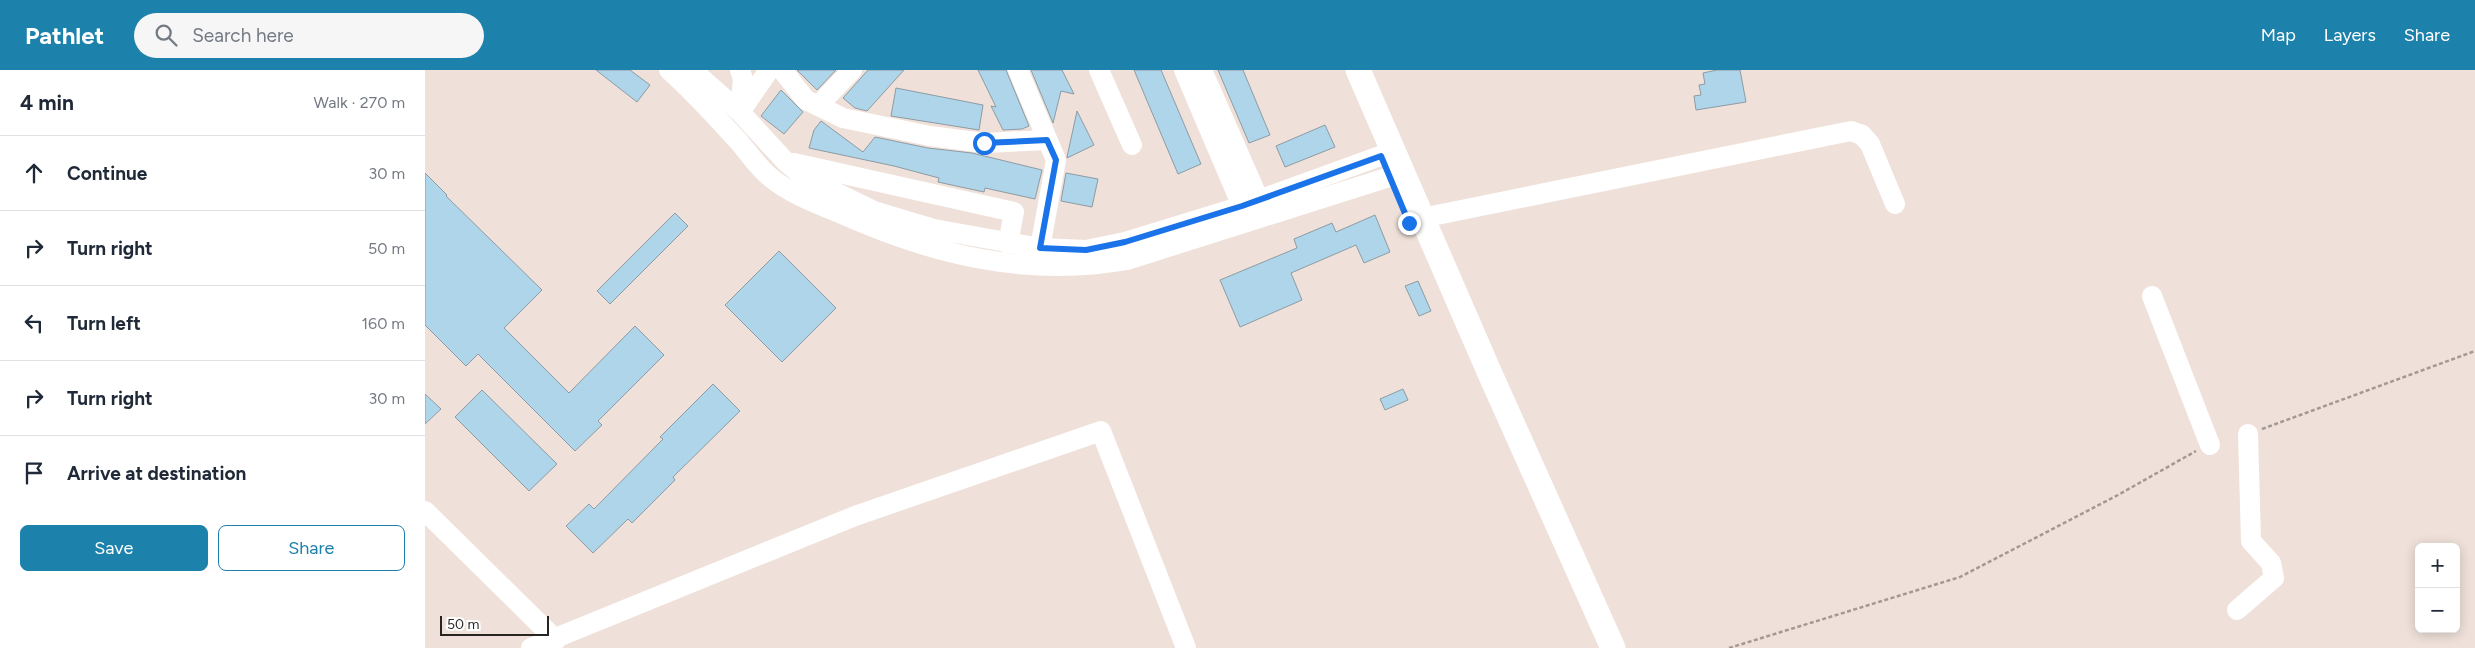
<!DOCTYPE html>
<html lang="en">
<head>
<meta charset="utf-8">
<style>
	:root { --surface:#fff; --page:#f6f6f7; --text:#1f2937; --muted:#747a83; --line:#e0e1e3; --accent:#1c81ab }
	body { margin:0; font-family:Figtree,sans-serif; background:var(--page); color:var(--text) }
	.controls { position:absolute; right:15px; bottom:15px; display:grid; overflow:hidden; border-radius:8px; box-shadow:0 2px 12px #0003 }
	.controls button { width:45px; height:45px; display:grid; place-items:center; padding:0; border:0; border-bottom:1px solid var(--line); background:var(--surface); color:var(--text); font:25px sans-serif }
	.scale { position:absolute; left:15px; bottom:12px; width:109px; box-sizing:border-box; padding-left:5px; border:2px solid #2a2421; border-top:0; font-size:14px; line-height:18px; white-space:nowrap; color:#2a2421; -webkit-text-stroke:4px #fff; paint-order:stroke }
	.stop { position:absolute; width:15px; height:15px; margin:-11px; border:4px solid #1a73e8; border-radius:50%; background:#fff }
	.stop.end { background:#1a73e8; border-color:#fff; box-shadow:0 1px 5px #0008 }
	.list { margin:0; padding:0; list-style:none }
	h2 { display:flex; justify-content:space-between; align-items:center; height:65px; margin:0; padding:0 20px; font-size:21px }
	h2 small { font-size:16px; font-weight:400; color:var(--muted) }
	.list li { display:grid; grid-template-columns:32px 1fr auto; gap:15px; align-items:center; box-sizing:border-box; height:75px; padding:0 20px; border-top:1px solid var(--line) }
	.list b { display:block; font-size:19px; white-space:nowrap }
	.list em { font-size:16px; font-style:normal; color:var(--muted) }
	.actions { display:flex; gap:10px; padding:15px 20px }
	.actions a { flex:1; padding:11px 0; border:1px solid var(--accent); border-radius:8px; text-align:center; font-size:18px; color:var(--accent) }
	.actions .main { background:var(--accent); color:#fff }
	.icon { flex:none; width:28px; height:28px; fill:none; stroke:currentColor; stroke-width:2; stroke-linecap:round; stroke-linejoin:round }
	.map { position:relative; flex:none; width:2050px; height:578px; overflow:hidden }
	header { display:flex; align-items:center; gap:30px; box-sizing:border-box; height:70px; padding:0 25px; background:var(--accent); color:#fff }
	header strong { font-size:24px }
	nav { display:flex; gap:28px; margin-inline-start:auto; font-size:18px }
	.search { width:350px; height:45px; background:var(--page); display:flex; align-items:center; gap:12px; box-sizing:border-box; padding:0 18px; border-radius:28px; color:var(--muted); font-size:19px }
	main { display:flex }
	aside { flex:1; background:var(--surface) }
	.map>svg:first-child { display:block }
</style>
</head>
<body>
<header>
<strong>Pathlet</strong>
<div class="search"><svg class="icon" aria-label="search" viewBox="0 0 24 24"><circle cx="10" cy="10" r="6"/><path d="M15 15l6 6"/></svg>Search here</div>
<nav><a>Map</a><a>Layers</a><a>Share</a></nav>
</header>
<main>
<aside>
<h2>4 min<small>Walk · 270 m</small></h2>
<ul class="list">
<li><svg class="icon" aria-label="ahead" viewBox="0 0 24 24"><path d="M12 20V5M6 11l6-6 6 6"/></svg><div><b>Continue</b></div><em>30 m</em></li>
<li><svg class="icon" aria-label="right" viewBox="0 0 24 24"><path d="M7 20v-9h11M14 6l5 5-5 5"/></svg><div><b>Turn right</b></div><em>50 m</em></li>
<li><svg class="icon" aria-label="left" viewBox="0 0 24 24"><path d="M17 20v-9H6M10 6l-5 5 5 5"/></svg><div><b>Turn left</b></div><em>160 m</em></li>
<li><svg class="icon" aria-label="right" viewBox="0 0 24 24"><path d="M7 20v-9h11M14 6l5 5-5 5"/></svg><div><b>Turn right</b></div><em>30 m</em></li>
<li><svg class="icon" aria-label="arrive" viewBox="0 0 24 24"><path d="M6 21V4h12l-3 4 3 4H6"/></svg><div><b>Arrive at destination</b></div></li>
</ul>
<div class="actions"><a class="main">Save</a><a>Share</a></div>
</aside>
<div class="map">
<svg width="2050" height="578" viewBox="0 0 2050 578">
	<rect width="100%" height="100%" fill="#efe1d9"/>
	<g fill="#afd5ea" stroke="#8d9ba3">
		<path d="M171 0H205L225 15 212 32Z"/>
		<path d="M372 0H411L392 20Z"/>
		<path d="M443 0H479L442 41 430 38 418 28Z"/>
		<path d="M553 0H581L604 56 597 59 578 60 566 36 571 37Z"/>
		<path d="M606 0H637L649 24 636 21 628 53Z"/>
		<path d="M709 0H736L776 94 753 104Z"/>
		<path d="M793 0H818L845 65 824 73Z"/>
		<path d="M1292 0H1315L1321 32 1271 40 1269 26 1276 25 1274 15 1280 14 1278 3Z"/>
		<path d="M471 18 558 35 554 60 466 46Z"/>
		<path d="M356 20 378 42 359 64 336 46Z"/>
		<path d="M652 41 669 75 642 88V87Z"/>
		<path d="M396 51 438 82 450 67 503 78 547 83 617 100 610 129 560 118 559 122 513 112 514 108 469 96 384 78 389 60Z"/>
		<path d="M900 55 910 77 860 97 851 76Z"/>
		<path d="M0 103 22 125 21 126 117 220 79 258 144 323 210 256 239 285 173 351 177 355 150 381 53 284 41 296 0 255Z"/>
		<path d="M641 103 673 109 667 137 636 131Z"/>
		<path d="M250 143 263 156 185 234 172 221Z"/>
		<path d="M950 145 965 182 939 193 931 175 866 203 877 230 815 257 795 210 872 178 869 169 907 153 911 162Z"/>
		<path d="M354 181 411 238 357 292 300 235Z"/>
		<path d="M993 211 1006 241 994 246 980 216Z"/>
		<path d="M288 314 315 341 248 407 250 410 207 453 203 449 168 483 141 456 164 434 169 439 238 369 235 367Z"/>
		<path d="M978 319 983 330 960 340 955 329Z"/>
		<path d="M57 320 132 394 104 421 30 347Z"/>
		<path d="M0 324 16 339 0 354Z"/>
	</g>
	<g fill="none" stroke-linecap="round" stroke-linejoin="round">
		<g stroke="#a39892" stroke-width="2.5" stroke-dasharray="4 2.5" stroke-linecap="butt">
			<path d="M1837 359 2050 281"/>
			<path d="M1304 578 1535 507 1693 425 1771 381"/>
		</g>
		<g stroke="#fff" stroke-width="20">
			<path d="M244 0C270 23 292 48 315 73 324 84 334 98 345 107 364 123 390 133 412 142 505 184 601 208 702 190L977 103"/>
			<path d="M267 0 315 42 360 91 379 107 449 141 509 159 615 178 661 180 700 172 817 136 969 81"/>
			<path d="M315 0 318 9 315 40"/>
			<path d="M357 0 381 30 418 48 505 66 559 73 622 70"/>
			<path d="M593 0 631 90 615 178"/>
			<path d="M674 0 707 75"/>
			<path d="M759 0 817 136"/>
			<path d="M777 0 834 130"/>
			<path d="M393 36 427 0"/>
			<path d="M315 42 344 0"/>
			<path d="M369 93 589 142 583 174"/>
			<path d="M984 153 997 148 1426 61 1437 65 1445 74 1470 134"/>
			<path d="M1727 226 1785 375"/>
			<path d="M0 441 131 570"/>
			<path d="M1812 540 1849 508 1846 493 1826 471 1823 364"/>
			<path d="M106 578 430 446 676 361 761 578"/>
		</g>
		<path stroke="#fff" stroke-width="25" d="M933 0 1066 306 1188 578"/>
	</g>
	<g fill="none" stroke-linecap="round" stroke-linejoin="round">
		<path stroke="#1a73e8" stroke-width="6" d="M559 73 622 70 631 90 615 178 661 180 700 172 817 136 956 86 984 153"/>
	</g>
</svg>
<div class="controls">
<button>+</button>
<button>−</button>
</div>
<div class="scale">50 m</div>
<div class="stop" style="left:559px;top:73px"></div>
<div class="stop end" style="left:984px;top:153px"></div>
</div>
</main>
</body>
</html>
